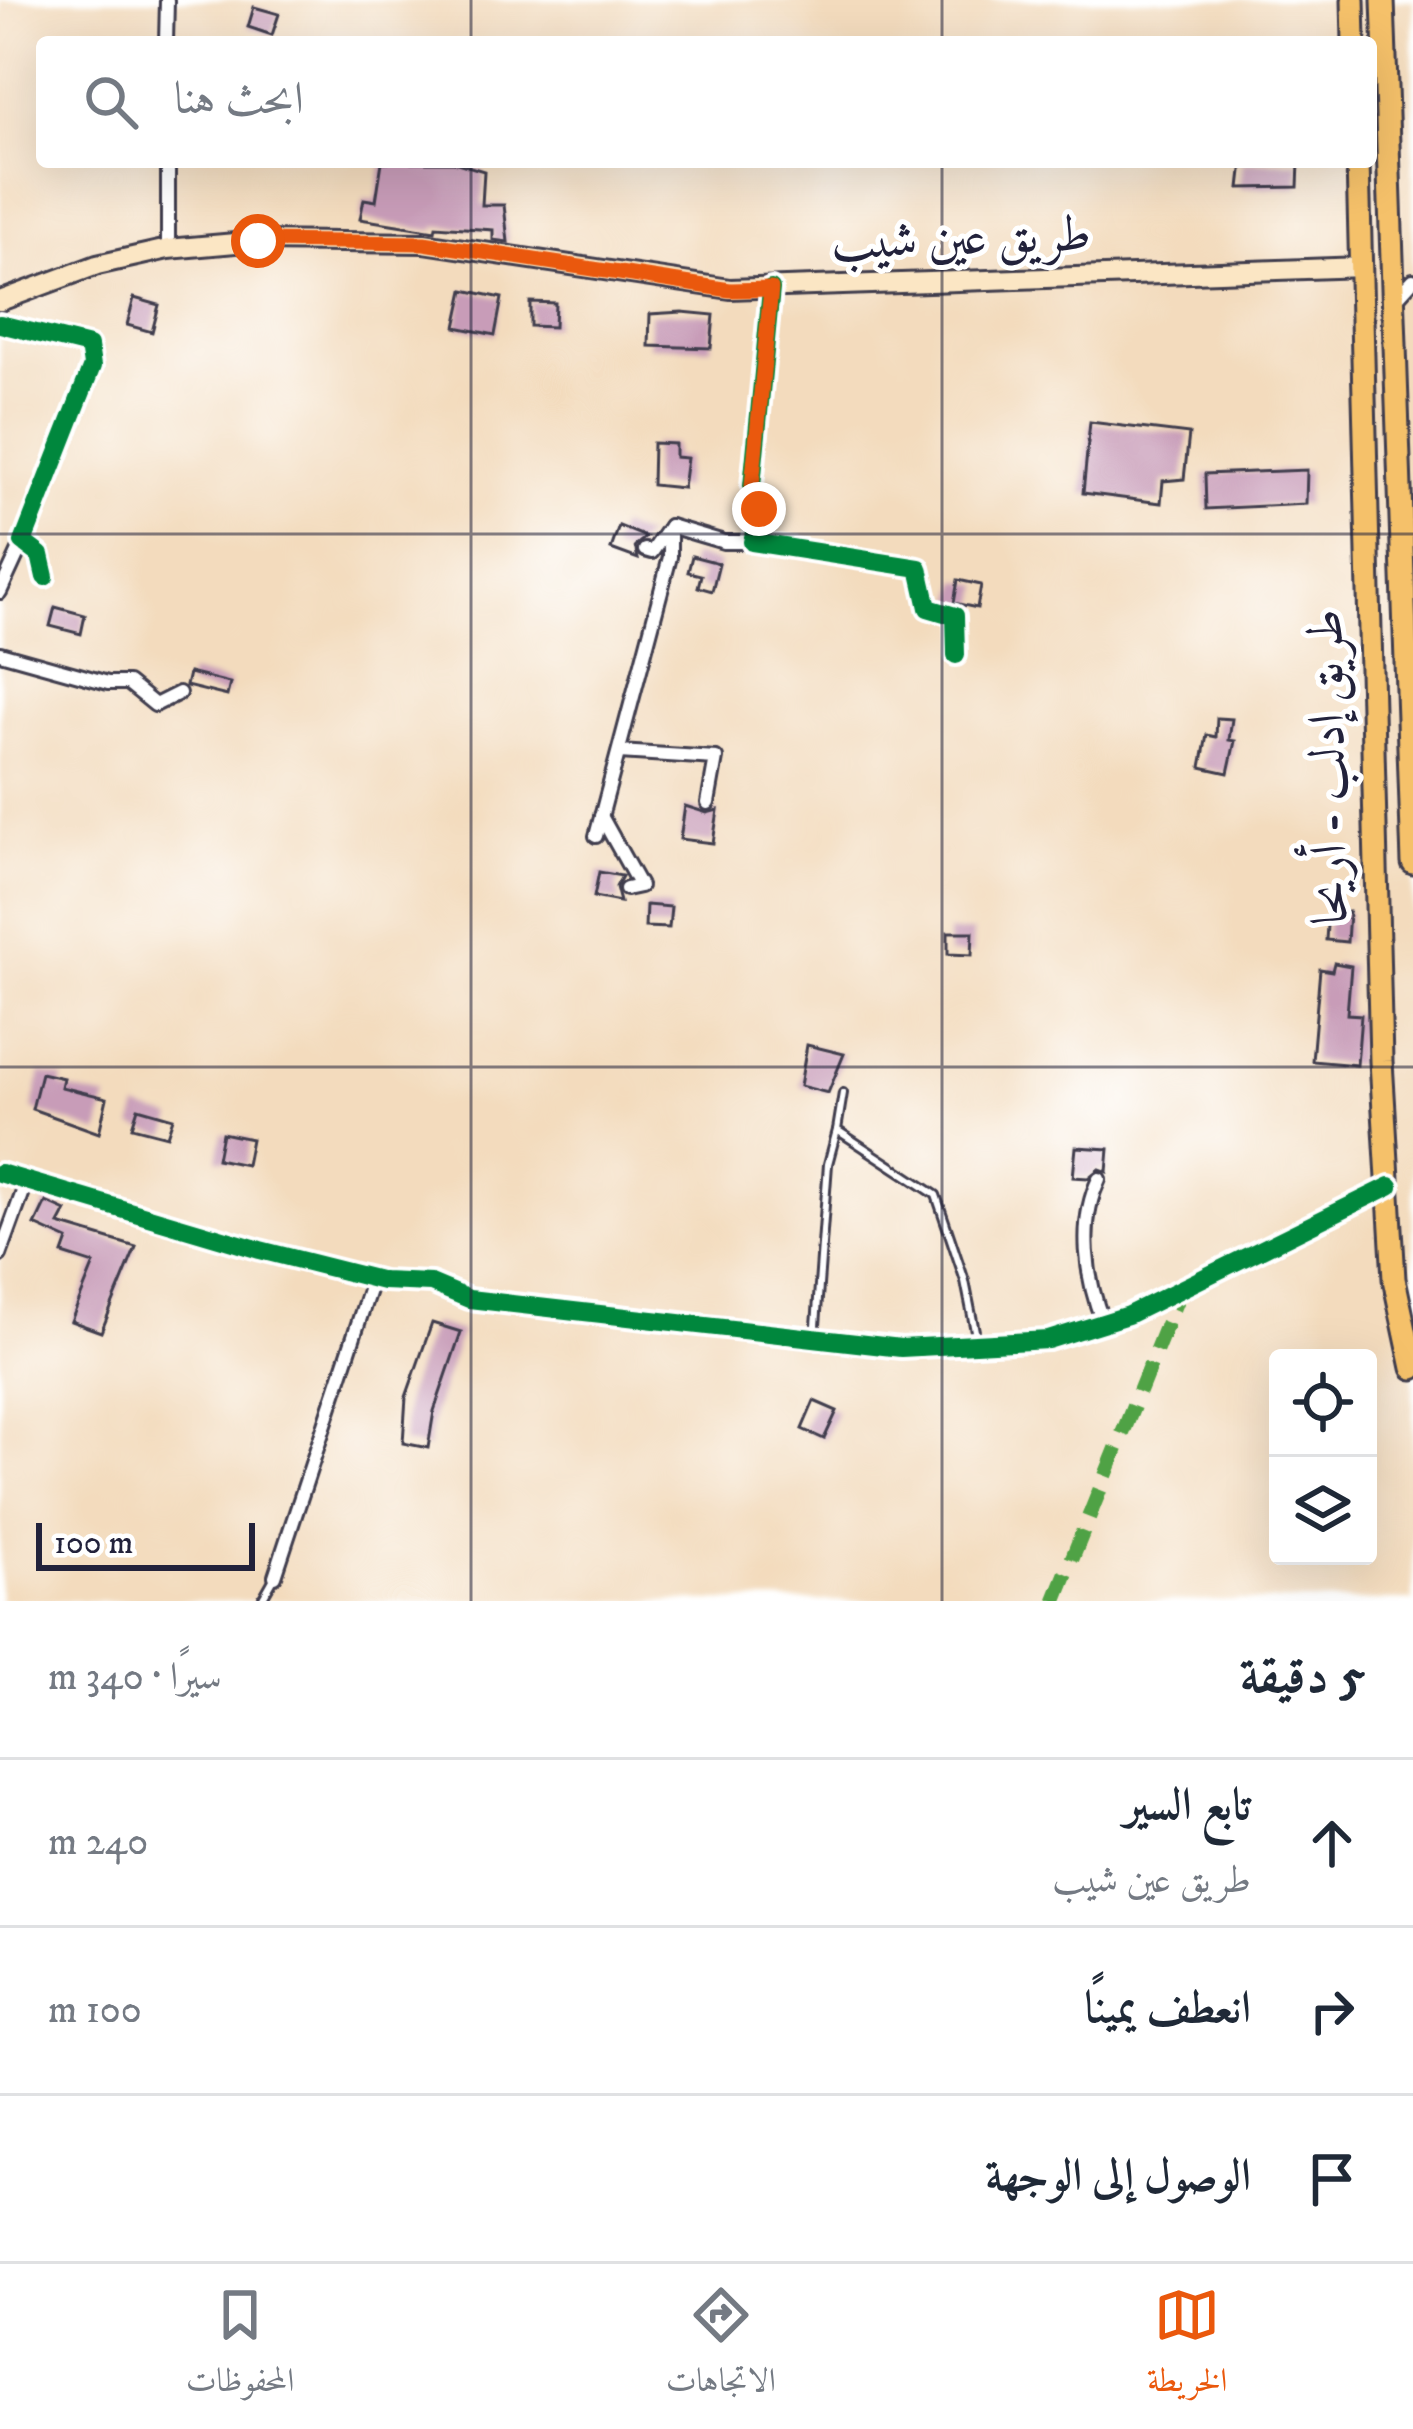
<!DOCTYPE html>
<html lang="ar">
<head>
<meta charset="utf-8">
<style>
	:root { --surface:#fff; --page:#f2f2f3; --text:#1f2937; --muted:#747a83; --line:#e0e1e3; --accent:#ea580c }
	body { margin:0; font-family:"IM FELL DW Pica",Amiri,serif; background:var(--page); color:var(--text); direction:rtl }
	.controls { position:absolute; right:36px; bottom:36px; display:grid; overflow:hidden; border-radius:12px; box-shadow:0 12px 48px #0002 }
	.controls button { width:108px; height:108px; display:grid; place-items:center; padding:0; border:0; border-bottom:3px solid var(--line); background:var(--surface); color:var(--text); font:60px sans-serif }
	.scale { position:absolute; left:36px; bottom:30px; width:219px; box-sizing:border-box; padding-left:12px; border:6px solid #22223b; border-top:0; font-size:33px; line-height:42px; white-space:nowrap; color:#22223b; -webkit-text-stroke:9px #fff; paint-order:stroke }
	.stop { position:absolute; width:36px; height:36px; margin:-27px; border:9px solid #ea580c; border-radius:50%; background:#fff }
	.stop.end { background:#ea580c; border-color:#fff; box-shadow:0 3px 12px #0008 }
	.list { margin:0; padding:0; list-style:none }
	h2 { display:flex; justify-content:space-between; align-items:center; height:156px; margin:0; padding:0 48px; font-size:51px }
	h2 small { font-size:39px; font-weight:400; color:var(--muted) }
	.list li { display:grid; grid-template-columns:78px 1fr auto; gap:36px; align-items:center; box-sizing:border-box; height:168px; padding:0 48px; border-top:3px solid var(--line) }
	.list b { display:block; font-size:45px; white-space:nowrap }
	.list p { margin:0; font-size:39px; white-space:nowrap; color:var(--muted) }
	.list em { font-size:39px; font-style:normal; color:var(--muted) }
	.icon { flex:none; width:66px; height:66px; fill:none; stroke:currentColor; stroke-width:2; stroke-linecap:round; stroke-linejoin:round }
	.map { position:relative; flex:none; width:1413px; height:1601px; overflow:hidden; direction:ltr }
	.search { position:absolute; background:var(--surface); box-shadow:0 12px 48px #0002; left:36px; right:36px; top:36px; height:132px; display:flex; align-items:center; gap:30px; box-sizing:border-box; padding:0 42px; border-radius:12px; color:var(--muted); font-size:45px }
	.sheet { height:660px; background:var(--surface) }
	nav { display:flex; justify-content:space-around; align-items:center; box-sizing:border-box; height:168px; border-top:3px solid var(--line); background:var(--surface); font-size:33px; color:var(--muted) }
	nav a { display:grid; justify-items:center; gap:6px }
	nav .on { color:var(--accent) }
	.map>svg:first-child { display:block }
</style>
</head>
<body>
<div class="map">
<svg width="1413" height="1601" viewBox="0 0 1413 1601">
	<rect width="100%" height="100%" fill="#fff"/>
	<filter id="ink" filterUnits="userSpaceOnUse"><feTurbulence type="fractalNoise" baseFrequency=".00833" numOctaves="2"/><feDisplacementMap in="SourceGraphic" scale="24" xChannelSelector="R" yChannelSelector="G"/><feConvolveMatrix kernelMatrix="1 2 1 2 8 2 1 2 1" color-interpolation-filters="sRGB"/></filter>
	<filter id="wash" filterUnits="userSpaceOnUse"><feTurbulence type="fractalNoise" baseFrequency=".004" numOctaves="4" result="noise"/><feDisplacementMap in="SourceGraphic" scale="48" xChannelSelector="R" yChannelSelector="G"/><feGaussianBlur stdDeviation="2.7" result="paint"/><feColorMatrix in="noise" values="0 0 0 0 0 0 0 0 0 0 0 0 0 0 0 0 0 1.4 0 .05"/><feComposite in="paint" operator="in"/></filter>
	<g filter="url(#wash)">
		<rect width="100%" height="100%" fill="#f3dbbd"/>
		<g id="blocks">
			<g fill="#c89cb8">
				<path d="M254 7 279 14 272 35 248 27Z"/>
				<path d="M382 162H454L484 171 482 205H504L508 242 493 240V230L436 226 435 231 360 219 364 199 376 201Z"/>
				<path d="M1243 162H1299L1298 187 1240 188Z"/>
				<path d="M464 290 502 298 495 335 456 327Z"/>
				<path d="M134 298 159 305 152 332 127 325Z"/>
				<path d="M530 302 555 303 554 327 530 326Z"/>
				<path d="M682 312 714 315 711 348 649 346 650 314Z"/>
				<path d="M1090 422 1189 434 1184 479 1163 481 1161 503 1083 493Z"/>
				<path d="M653 443 675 444V457L687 458 683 488 652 485Z"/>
				<path d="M1307 470 1306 504 1206 509 1205 474Z"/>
				<path d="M619 526 646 537 635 546 638 559 611 549Z"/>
				<path d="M692 556 719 563 712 591 698 587 701 575 688 572Z"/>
				<path d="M958 580 981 585 977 608 954 603Z"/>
				<path d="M55 607 85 615 81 634 50 626Z"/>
				<path d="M189 673 230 683 227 696 186 686Z"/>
				<path d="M1217 718 1232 719 1229 740 1235 741 1228 773 1201 767 1207 735 1216 737Z"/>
				<path d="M685 806 707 813 718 810 713 843 680 839Z"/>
				<path d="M599 872 622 876 616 887 620 902 594 897Z"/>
				<path d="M646 905 671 907 669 928 645 927Z"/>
				<path d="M1328 911 1349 912 1347 942 1326 940Z"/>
				<path d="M948 932H973L972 955 948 954Z"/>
				<path d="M1334 963 1351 966 1347 1014 1361 1015 1357 1065 1312 1061 1320 969 1332 971Z"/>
				<path d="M807 1045 844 1054 828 1093 800 1086Z"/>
				<path d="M41 1073 63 1078 61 1087 107 1098 99 1133 32 1109Z"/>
				<path d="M138 1108 173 1118 167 1136 132 1127Z"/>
				<path d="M222 1133 251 1139 246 1165 217 1159Z"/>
				<path d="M1076 1147 1109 1149 1107 1172 1099 1169 1088 1178 1073 1177Z"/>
				<path d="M46 1202 66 1211 59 1224 136 1247 101 1332 71 1321 94 1264 63 1254 68 1240 35 1225Z"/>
				<path d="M432 1323 461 1332 434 1411 428 1448 403 1443 406 1397Z"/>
				<path d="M814 1401 837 1411 824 1439 802 1429Z"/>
			</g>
		</g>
	</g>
	<g filter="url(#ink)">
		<use href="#blocks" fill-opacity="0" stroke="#413e4e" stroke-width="3"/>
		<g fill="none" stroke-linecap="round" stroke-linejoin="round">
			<defs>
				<g id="lane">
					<path d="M843 1093 837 1130 936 1195 965 1281 977 1341"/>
					<path d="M815 1339 828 1164 837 1130"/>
					<path d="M261 1601 274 1578"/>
				</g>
				<g id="street">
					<path d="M166 42 167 0"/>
					<path d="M168 162V249"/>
					<path d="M771 289 752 486 759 509 752 542 919 568 928 608 955 616 956 655"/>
					<path d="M1394 301 1413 280"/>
					<path d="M0 324 89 346 92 366 23 542 40 555 45 577"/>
					<path d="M645 550 652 552 670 526 724 542H752"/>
					<path d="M0 592 23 542"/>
					<path d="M0 653 108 683H128L155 705 179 693"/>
					<path d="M619 752 716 758 708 803"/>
					<path d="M601 816 640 886 626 889"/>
					<path d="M596 836 670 557V526"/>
					<path d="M0 1173 260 1250 383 1281 431 1283 469 1299 901 1348 1048 1340 1128 1315 1389 1186"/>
					<path d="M1099 1179C1078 1222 1086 1279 1103 1322"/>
					<path d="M0 1255 28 1178"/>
					<path d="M275 1576 373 1278"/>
				</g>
				<path id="secondary" d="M0 301 97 265 168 249 258 241 424 243 730 289 1362 267"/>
				<g id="primary">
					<path d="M1353 0 1354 42"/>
					<path d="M1383 0 1413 863"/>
					<path d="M1358 162 1381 1061 1394 1279 1413 1368"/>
				</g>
			</defs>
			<use href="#lane" stroke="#413e4e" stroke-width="12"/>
			<use href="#street" stroke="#413e4e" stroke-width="18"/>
			<use href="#secondary" stroke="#413e4e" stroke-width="24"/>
			<use href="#primary" stroke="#413e4e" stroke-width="27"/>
			<use href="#lane" stroke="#fff" stroke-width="6"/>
			<use href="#street" stroke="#fff" stroke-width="12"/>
			<use href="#secondary" stroke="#fbe6c4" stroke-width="18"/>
			<use href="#primary" stroke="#f5c16b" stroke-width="21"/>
			<path stroke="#50a245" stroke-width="15" stroke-dasharray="30 15" stroke-linecap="butt" d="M1055 1601 1180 1291"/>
			<defs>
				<g id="cycleway">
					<path d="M771 289 752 486 759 509 752 542 919 568 928 608 955 616 956 655"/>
					<path d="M0 324 89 346 92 366 23 542 40 555 45 577"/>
					<path d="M0 1173 260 1250 383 1281 431 1283 469 1299 901 1348 1048 1340 1128 1315 1390 1186"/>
				</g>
			</defs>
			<use href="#cycleway" stroke="#fff" stroke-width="26"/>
			<use href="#cycleway" stroke="#00873e" stroke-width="18"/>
		</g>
	</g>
	<g fill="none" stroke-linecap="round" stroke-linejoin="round" filter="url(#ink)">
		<path stroke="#ea580c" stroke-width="15" d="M258 241 424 243 730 290 771 289 752 486 759 509"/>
	</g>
	<path fill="none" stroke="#22223b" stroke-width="3" stroke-opacity="0.55" d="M471 0V42M942 0V42M471 162V1601M942 162V1601M0 534H1413M0 1067H1413"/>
	<g text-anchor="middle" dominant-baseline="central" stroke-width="10" stroke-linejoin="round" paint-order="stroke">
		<g font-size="51" fill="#22223b" stroke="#fff">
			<text transform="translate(961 239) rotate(-2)">طريق عين شيب</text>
			<text transform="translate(1329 767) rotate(-91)">طريق إدلب - أريحا</text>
		</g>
	</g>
</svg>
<div class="controls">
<button><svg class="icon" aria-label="locate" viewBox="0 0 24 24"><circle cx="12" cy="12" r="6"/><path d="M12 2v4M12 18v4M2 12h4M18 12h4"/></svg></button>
<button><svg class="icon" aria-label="layers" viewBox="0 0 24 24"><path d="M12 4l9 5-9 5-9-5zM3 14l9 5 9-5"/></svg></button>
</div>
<div class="scale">100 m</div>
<div class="stop" style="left:258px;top:241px"></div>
<div class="stop end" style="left:759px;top:509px"></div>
<div class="search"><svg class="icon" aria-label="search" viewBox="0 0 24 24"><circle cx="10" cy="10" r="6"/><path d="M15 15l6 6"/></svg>ابحث هنا</div>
</div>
<section class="sheet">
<h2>5 دقيقة<small>سيرًا · 340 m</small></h2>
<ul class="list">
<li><svg class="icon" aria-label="ahead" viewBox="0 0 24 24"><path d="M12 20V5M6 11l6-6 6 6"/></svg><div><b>تابع السير</b><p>طريق عين شيب</p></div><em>240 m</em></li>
<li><svg class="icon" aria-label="right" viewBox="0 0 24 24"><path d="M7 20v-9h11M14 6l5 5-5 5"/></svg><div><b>انعطف يمينًا</b></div><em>100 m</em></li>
<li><svg class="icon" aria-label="arrive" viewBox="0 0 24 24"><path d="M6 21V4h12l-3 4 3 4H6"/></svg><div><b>الوصول إلى الوجهة</b></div></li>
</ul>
</section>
<nav>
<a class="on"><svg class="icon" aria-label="map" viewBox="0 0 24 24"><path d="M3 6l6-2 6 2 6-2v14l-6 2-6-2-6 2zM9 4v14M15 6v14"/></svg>الخريطة</a>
<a><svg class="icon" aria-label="directions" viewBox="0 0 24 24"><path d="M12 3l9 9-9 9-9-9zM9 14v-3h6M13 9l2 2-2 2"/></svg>الاتجاهات</a>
<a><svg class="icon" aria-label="saved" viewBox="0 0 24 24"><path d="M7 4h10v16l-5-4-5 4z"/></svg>المحفوظات</a>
</nav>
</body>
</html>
